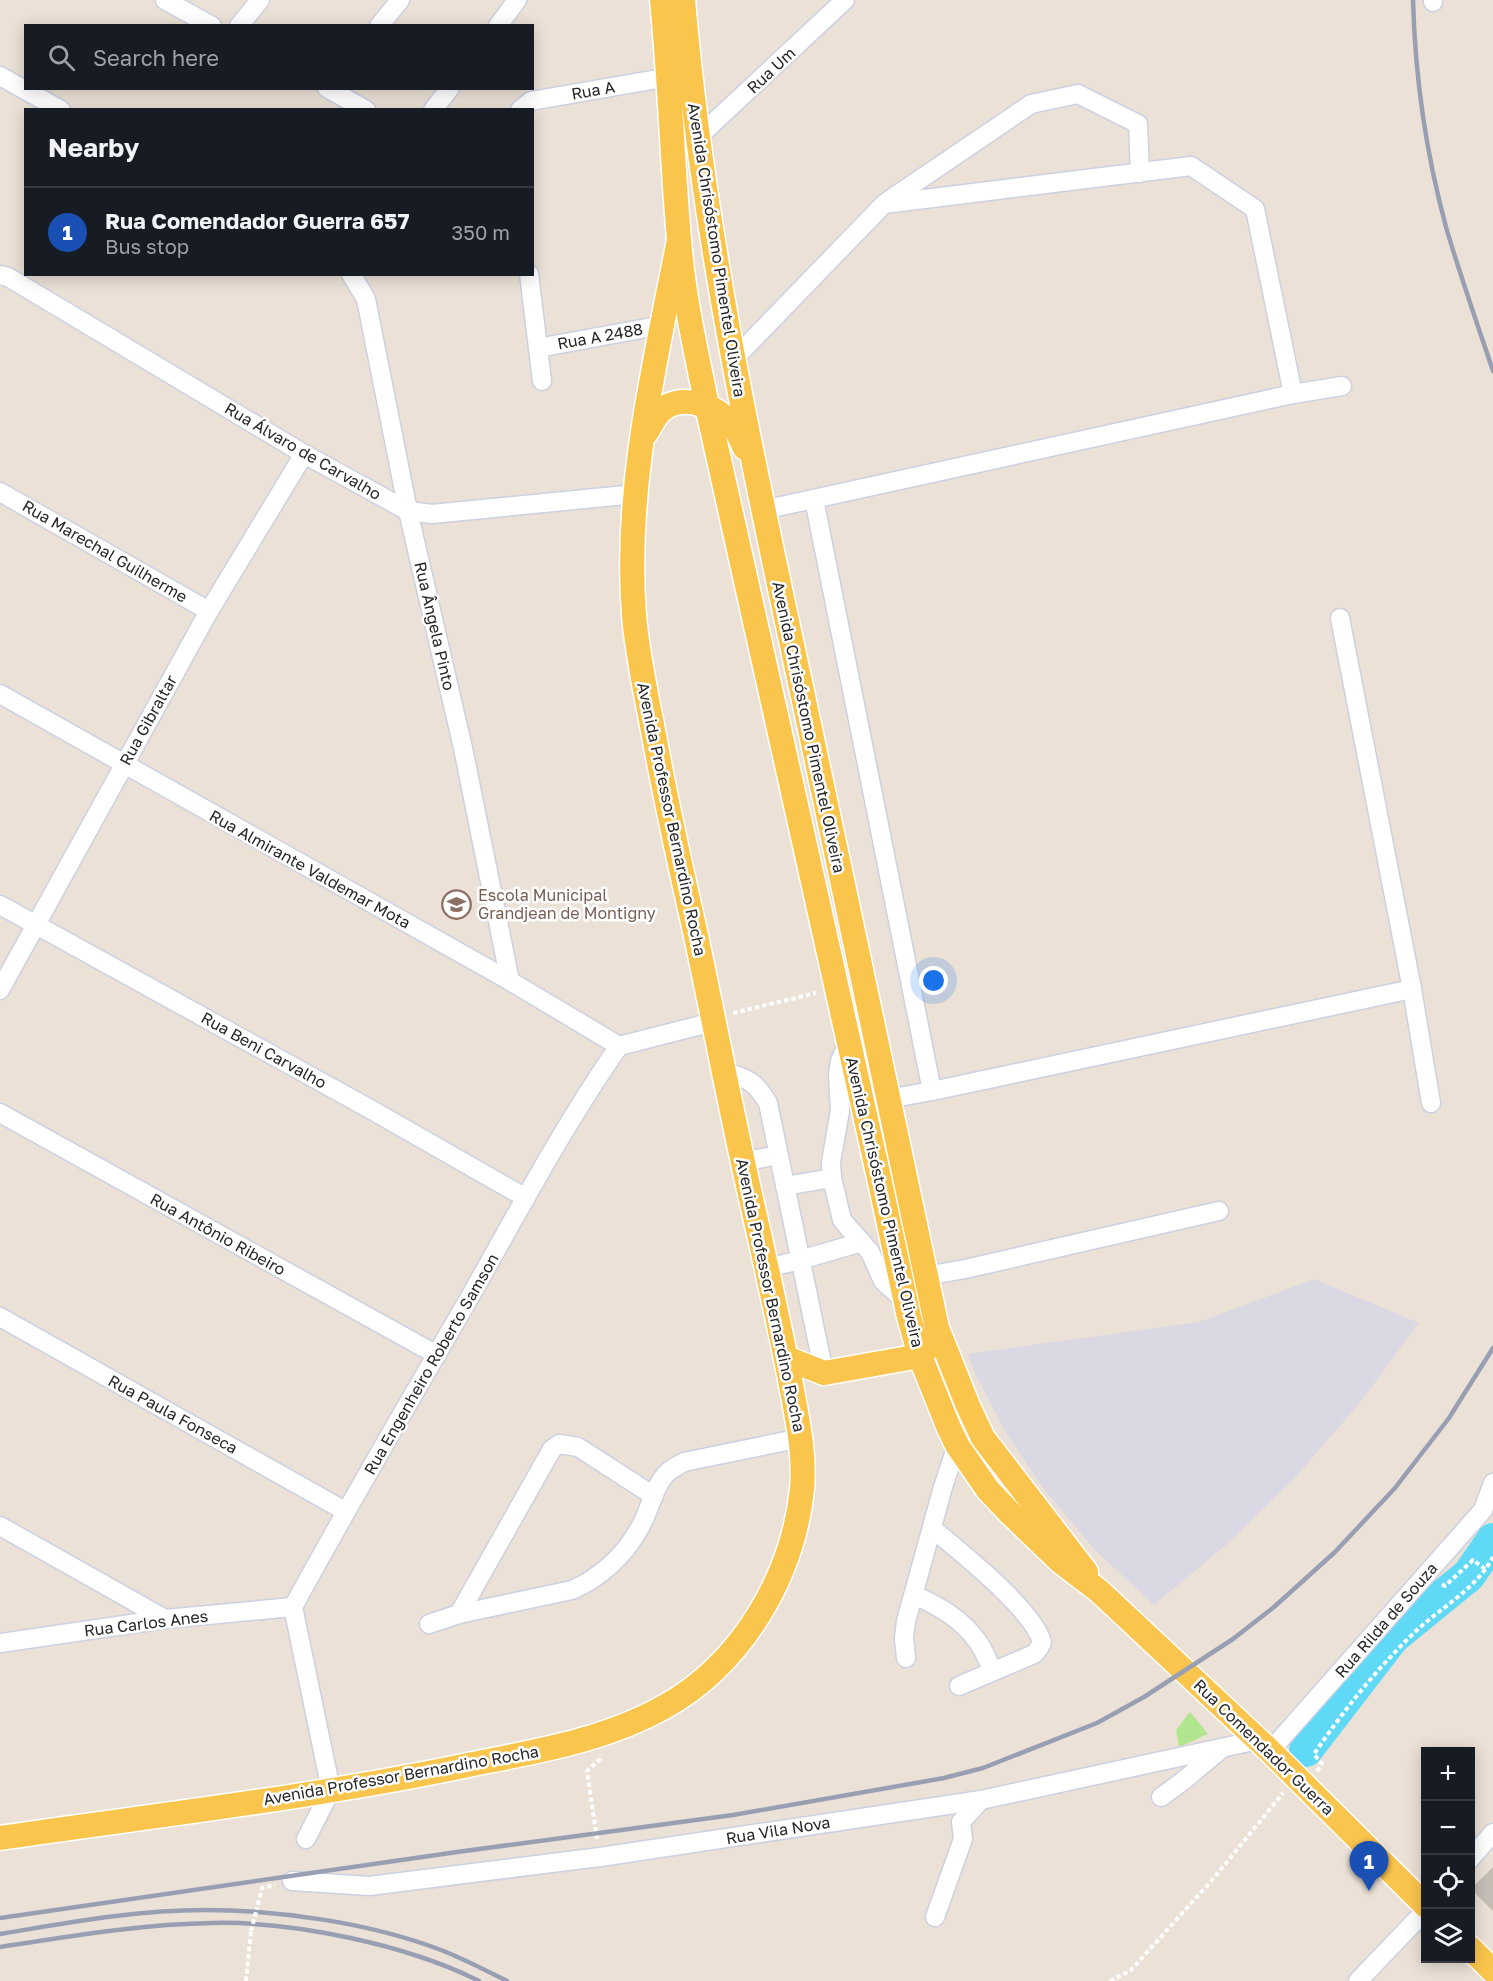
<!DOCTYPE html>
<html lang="en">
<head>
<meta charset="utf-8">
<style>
	:root { --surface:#171b24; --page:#20242c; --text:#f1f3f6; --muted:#9ea1a6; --line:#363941; --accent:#2f64ff }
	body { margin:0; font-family:"Golos Text",sans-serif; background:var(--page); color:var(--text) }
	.controls { position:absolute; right:18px; bottom:18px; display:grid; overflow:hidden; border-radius:0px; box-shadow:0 3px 15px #0003 }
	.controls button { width:54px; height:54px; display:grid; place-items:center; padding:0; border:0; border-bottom:2px solid var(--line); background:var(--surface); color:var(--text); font:30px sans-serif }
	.you { position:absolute; left:934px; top:981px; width:21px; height:21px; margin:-15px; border:4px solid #fff; border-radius:50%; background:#1a73e8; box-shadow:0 0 0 9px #1a73e833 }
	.badge { display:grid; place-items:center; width:39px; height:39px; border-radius:50%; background:var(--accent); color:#fff; font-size:20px; font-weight:700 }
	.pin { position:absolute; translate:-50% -50px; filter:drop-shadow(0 2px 3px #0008) }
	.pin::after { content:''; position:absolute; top:32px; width:21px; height:18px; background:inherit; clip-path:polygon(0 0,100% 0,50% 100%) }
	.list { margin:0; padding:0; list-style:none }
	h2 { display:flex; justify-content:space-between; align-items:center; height:78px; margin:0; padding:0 24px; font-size:26px }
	h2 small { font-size:20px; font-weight:400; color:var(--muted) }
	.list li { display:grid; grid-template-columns:39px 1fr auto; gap:18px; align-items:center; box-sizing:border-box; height:90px; padding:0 24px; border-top:2px solid var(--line) }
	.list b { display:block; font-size:22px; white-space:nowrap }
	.list p { margin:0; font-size:20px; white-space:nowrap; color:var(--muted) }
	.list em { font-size:20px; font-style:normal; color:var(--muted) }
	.icon { flex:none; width:33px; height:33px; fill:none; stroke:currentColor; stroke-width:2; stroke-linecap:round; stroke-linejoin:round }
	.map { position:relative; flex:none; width:1493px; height:1981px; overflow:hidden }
	.search { position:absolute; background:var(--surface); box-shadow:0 3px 15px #0003; left:24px; top:24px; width:510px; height:66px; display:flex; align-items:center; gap:15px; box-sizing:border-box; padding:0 21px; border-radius:0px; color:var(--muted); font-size:22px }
	.panel { position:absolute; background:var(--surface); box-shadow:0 3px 15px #0003; left:24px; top:108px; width:510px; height:168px; border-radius:0px }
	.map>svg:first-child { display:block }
</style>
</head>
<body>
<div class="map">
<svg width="1493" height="1981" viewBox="0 0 1493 1981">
	<rect width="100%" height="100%" fill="#ebe1d6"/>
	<path fill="#dad8e2" d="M1314 1279 1419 1323 1359 1404 1293 1480 1226 1545 1154 1605 1095 1550 1043 1488 1004 1430 972 1367 968 1354 1199 1322Z"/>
	<path fill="#b2e68e" d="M1190 1712 1208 1734 1179 1747 1176 1730Z"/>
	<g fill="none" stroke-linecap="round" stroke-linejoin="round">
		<path stroke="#60d9f6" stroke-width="34" d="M1306 1750 1393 1637 1469 1575 1493 1540"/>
	</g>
	<path fill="#c6beb7" stroke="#c6bdb1" stroke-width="1.5" d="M1493 1868V1910L1472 1889Z"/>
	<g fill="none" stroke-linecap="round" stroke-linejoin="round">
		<defs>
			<g id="minor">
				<path d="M165 0 212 26"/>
				<path d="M1433 2V0"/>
				<path d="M239 26 260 0"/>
				<path d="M379 26 400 0"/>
				<path d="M498 26 517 0"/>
				<path d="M0 76 61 110"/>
				<path d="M327 88 366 110"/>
				<path d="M433 110 450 88"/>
				<path d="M520 110 531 101 669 77"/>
				<path d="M696 139 845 0"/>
				<path d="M888 201 1031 104 1078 94 1138 124 1140 173"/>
				<path d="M351 274 366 299 408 511 463 748 510 981"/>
				<path d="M529 274 542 381"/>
				<path d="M0 275 8 277 304 454 408 511 432 514 636 494"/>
				<path d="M538 348 663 325"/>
				<path d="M733 360 884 204 1191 166 1255 209 1293 394"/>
				<path d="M0 492 209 611"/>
				<path d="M814 499 932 1091 888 1099"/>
				<path d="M763 510 1293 394 1342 386"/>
				<path d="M0 694 510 981 619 1046"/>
				<path d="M0 905 370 1109 526 1198"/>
				<path d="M1412 989 1431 1103"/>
				<path d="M0 990 209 611 304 454"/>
				<path d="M849 1040 840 1061 838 1075 840 1111 831 1162 832 1178 842 1220 870 1252 883 1281 905 1301"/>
				<path d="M723 1071C748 1079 754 1080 768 1103L824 1373"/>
				<path d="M932 1091 1412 989 1340 618"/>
				<path d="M0 1113 437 1355"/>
				<path d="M742 1162 778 1155"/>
				<path d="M785 1186 832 1178"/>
				<path d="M767 1268 800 1260 862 1242"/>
				<path d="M926 1276 965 1269 1219 1211"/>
				<path d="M0 1317 345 1511"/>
				<path d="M0 1526 165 1619"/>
				<path d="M933 1529C961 1553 1032 1608 1042 1642L1039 1648 1034 1654 959 1686"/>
				<path d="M914 1595C939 1606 962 1619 978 1642 984 1650 988 1662 993 1671"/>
				<path d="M459 1614 552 1449 559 1444 578 1447 654 1496"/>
				<path d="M429 1624 459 1614 572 1590C600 1578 624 1556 639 1529 650 1512 653 1486 668 1472 673 1468 679 1465 684 1462L801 1438"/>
				<path d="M0 1643 165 1619 293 1607"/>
				<path d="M906 1658 904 1638 906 1621 943 1487 957 1445"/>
				<path d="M1270 1751 1483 1510 1493 1483"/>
				<path d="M1161 1797 1183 1781 1221 1749"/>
				<path d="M306 1839 331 1790 293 1607C350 1502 411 1399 471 1295 518 1212 564 1125 619 1046L713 1022"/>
				<path d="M1470 1859 1493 1833"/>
				<path d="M292 1881 369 1886 600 1857 981 1800 1258 1740"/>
				<path d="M935 1917 963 1839 961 1822 981 1800"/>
				<path d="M1358 1981 1426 1910"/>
			</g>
			<g id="major">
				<path d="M662 0C670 79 672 159 679 239 683 295 696 351 707 406L878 1173 909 1317 920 1356 948 1426 957 1445 988 1490 1009 1512 1061 1562 1099 1591 1270 1751 1426 1906"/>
				<path d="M683 0C703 236 753 465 803 696 848 907 893 1118 937 1328L968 1406 983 1438 1086 1572"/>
				<path d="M646 433C651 426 655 415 662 410 684 392 720 407 734 427 739 433 741 441 745 448"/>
				<path d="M786 1358 824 1373 920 1356 930 1345"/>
				<path d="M0 1838C158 1815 317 1797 473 1764 538 1751 605 1740 664 1707 742 1664 793 1576 802 1489 805 1455 798 1423 792 1390 781 1332 768 1274 755 1216 732 1118 714 1019 693 922 678 856 664 791 652 725 645 689 637 652 634 615 624 489 655 363 679 240"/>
				<path d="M1470 1948 1493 1971"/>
			</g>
		</defs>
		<use href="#minor" stroke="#ccd1e2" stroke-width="21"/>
		<use href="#major" stroke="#fff" stroke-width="27"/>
		<g stroke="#fff" stroke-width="4" stroke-dasharray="4.5 3" stroke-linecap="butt">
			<path d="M733 1013 816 993"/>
			<path d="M1442 1584 1445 1586 1473 1560 1485 1569"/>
			<path d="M1317 1771 1322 1764 1314 1754C1344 1710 1378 1667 1417 1630 1443 1606 1476 1589 1493 1557"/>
			<path d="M597 1839 587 1771 600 1759V1755"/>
			<path d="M256 1912 262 1888 275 1885"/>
			<path d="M246 1981 251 1931"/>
			<path d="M1110 1981 1131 1970 1213 1879 1283 1793"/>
		</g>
		<use href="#minor" stroke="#fff" stroke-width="18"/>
		<use href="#major" stroke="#fac54d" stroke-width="24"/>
		<g stroke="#999fb3" stroke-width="4.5">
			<path d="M1413 0C1415 77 1426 153 1446 227 1460 275 1477 323 1493 371"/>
			<path d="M0 1918 457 1852 733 1815 944 1778 983 1768 1097 1723 1144 1697 1233 1639 1274 1607 1335 1552 1395 1488 1449 1418 1493 1348"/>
			<path d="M0 1934C67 1923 136 1910 204 1910 280 1910 370 1923 441 1950 464 1959 485 1970 507 1981"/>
			<path d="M0 1947C71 1936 142 1924 213 1923 293 1921 408 1945 479 1981"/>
		</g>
		<path stroke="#fff" stroke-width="4" stroke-dasharray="4.5 3" stroke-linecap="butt" d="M251 1931 256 1912"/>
	</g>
	<defs>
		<symbol id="school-ring" viewBox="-11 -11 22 22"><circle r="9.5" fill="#fff" stroke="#8d6e63" stroke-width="1.5"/><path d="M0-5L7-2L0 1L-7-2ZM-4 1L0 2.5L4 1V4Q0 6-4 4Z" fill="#8d6e63"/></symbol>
	</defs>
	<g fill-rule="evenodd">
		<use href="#school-ring" x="440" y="888" width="33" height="33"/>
	</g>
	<g text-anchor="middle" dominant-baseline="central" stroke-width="5" stroke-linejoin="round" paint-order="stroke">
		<g font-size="16" fill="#272727" stroke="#fff">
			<text transform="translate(771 70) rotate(-43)">Rua Um</text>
			<text transform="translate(593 90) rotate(-10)">Rua A</text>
			<text transform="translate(717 250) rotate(81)">Avenida Chrisóstomo Pimentel Oliveira</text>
			<text transform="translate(600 336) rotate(-10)">Rua A 2488</text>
			<text transform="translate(303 451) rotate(30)">Rua Álvaro de Carvalho</text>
			<text transform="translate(105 551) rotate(30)">Rua Marechal Guilherme</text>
			<text transform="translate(435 626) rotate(77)">Rua Ângela Pinto</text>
			<text transform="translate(148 720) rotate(-61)">Rua Gibraltar</text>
			<text transform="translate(809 727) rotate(78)">Avenida Chrisóstomo Pimentel Oliveira</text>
			<text transform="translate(672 819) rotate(78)">Avenida Professor Bernardino Rocha</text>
			<text transform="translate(310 869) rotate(29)">Rua Almirante Valdemar Mota</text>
			<text transform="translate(264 1050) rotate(29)">Rua Beni Carvalho</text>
			<text transform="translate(885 1202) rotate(77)">Avenida Chrisóstomo Pimentel Oliveira</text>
			<text transform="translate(218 1234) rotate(29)">Rua Antônio Ribeiro</text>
			<text transform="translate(771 1295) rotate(78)">Avenida Professor Bernardino Rocha</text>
			<text transform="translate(431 1364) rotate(-60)">Rua Engenheiro Roberto Samson</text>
			<text transform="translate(173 1414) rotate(29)">Rua Paula Fonseca</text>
			<text transform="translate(1386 1620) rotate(-49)">Rua Rilda de Souza</text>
			<text transform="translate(146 1623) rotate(-7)">Rua Carlos Anes</text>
			<text transform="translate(1264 1747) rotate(44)">Rua Comendador Guerra</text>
			<text transform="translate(401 1775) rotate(-10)">Avenida Professor Bernardino Rocha</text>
			<text transform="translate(778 1830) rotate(-9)">Rua Vila Nova</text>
		</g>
		<g font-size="16" fill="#785e54" stroke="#fff" text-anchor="start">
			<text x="478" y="895">Escola Municipal<tspan x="478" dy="18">Grandjean de Montigny</tspan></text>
		</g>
	</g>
</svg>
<div class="controls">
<button>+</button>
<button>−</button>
<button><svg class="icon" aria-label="locate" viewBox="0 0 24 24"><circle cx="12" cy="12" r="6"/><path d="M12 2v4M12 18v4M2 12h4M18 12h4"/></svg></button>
<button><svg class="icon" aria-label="layers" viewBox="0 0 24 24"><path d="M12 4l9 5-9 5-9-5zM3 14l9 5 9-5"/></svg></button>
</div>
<div class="you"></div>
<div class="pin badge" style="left:1369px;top:1891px;background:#1a4fb4">1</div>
<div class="search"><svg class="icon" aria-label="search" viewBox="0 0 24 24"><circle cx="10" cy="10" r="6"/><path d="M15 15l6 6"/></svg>Search here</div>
<section class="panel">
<h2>Nearby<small></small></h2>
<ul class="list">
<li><span class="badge" style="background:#1a4fb4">1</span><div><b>Rua Comendador Guerra 657</b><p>Bus stop</p></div><em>350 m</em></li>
</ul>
</section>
</div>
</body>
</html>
